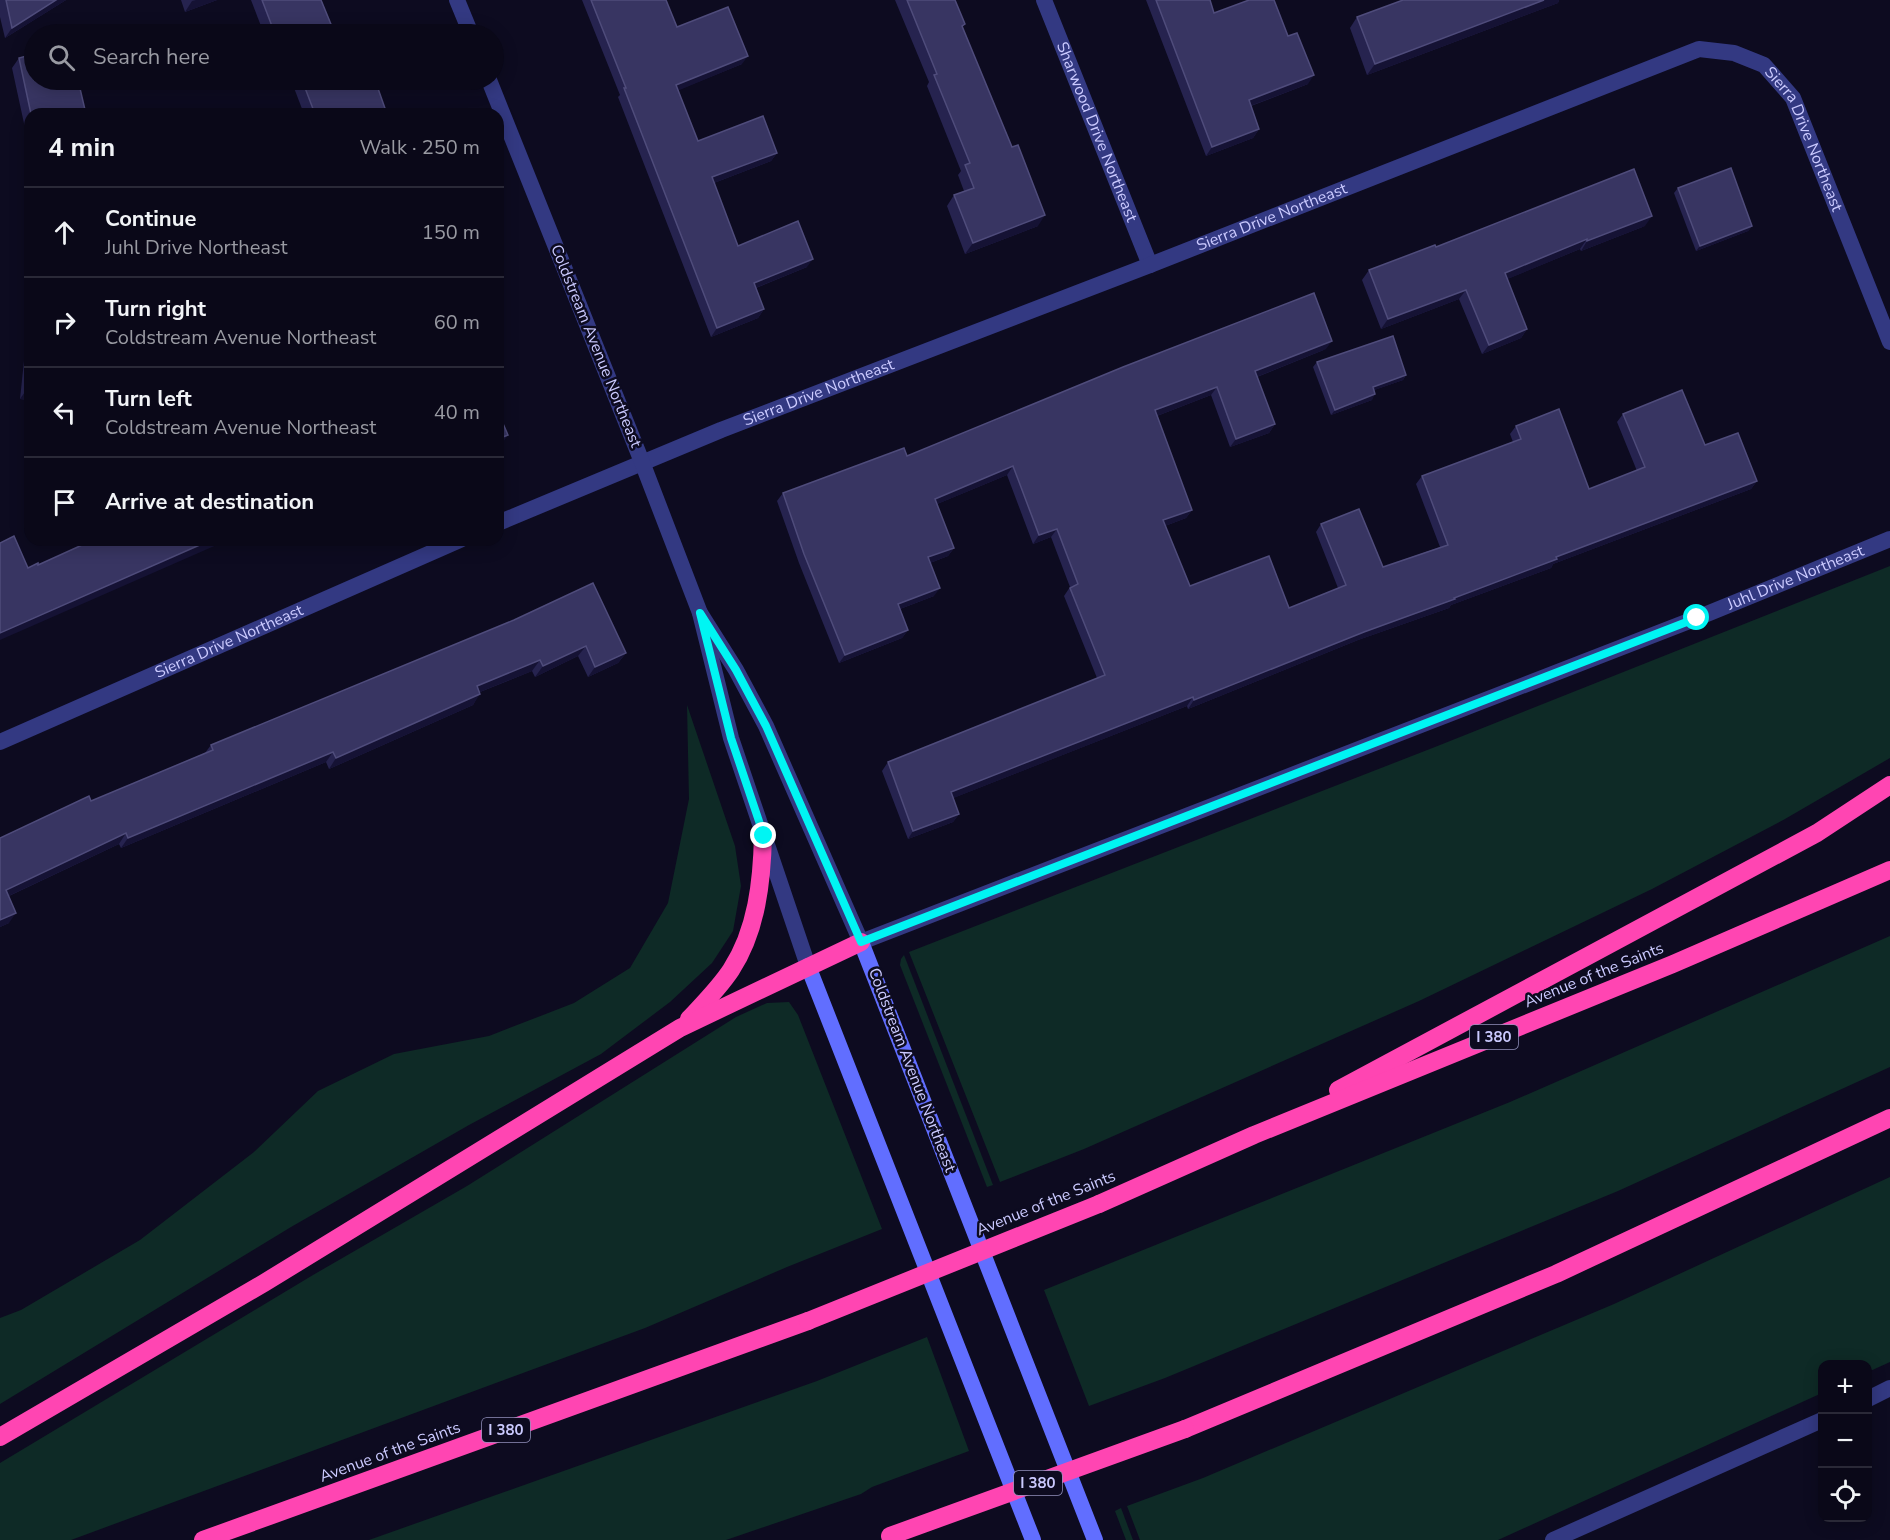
<!DOCTYPE html>
<html lang="en">
<head>
<meta charset="utf-8">
<style>
	:root { --surface:#0a0818; --page:#131121; --text:#f1f3f6; --muted:#999aa2; --line:#2a2937 }
	body { margin:0; font-family:"Nunito Sans",sans-serif; background:var(--page); color:var(--text) }
	.controls { position:absolute; right:18px; bottom:18px; display:grid; overflow:hidden; border-radius:12px; box-shadow:0 3px 15px #0003 }
	.controls button { width:54px; height:54px; display:grid; place-items:center; padding:0; border:0; border-bottom:2px solid var(--line); background:var(--surface); color:var(--text); font:30px sans-serif }
	.stop { position:absolute; width:18px; height:18px; margin:-14px; border:4px solid #00f5f3; border-radius:50%; background:#fff }
	.stop.end { background:#00f5f3; border-color:#fff; box-shadow:0 2px 6px #0008 }
	.list { margin:0; padding:0; list-style:none }
	h2 { display:flex; justify-content:space-between; align-items:center; height:78px; margin:0; padding:0 24px; font-size:26px }
	h2 small { font-size:20px; font-weight:400; color:var(--muted) }
	.list li { display:grid; grid-template-columns:39px 1fr auto; gap:18px; align-items:center; box-sizing:border-box; height:90px; padding:0 24px; border-top:2px solid var(--line) }
	.list b { display:block; font-size:22px; white-space:nowrap }
	.list p { margin:0; font-size:20px; white-space:nowrap; color:var(--muted) }
	.list em { font-size:20px; font-style:normal; color:var(--muted) }
	.icon { flex:none; width:33px; height:33px; fill:none; stroke:currentColor; stroke-width:2; stroke-linecap:round; stroke-linejoin:round }
	.map { position:relative; flex:none; width:1890px; height:1540px; overflow:hidden }
	.search { position:absolute; background:var(--surface); box-shadow:0 3px 15px #0003; left:24px; top:24px; width:480px; height:66px; display:flex; align-items:center; gap:15px; box-sizing:border-box; padding:0 21px; border-radius:33px; color:var(--muted); font-size:22px }
	.panel { position:absolute; background:var(--surface); box-shadow:0 3px 15px #0003; left:24px; top:108px; width:480px; height:438px; border-radius:18px }
	.map>svg:first-child { display:block }
</style>
</head>
<body>
<div class="map">
<svg width="1890" height="1540" viewBox="0 0 1890 1540">
	<rect width="100%" height="100%" fill="#0d0b20"/>
	<g fill="#0e2a26">
		<path d="M1890 566V758L1785 819 1652 889 1419 1001 1084 1149 1000 1182 909 952 1435 747Z"/>
		<path d="M687 705 735 846 741 886 733 931 712 963 670 1002 601 1054 469 1125 291 1227 0 1404V1318L21 1310 140 1240 254 1152 318 1091 394 1054 489 1036 574 1003 630 968 668 903 689 799Z"/>
		<path d="M1890 936V1067L1618 1191 1165 1378 1089 1406 1044 1290 1510 1102Z"/>
		<path d="M904 955 993 1185 987 1187 900 965 901 959Z"/>
		<path d="M789 1002 798 1015 882 1229 787 1267 645 1328 71 1540H0V1463L313 1275 467 1186 736 1017 767 1003Z"/>
		<path d="M1890 1177V1362L1868 1372V1364H1822V1393L1498 1540H1140L1127 1506 1203 1478 1614 1304Z"/>
		<path d="M927 1337 969 1451 872 1487 861 1494 726 1540H369L817 1381Z"/>
		<path d="M1121 1508 1133 1540H1126L1115 1511Z"/>
	</g>
	<g fill="none" stroke-linecap="round" stroke-linejoin="round">
		<g stroke="#333982" stroke-width="16">
			<path id="s1" d="M1044 0 1150 265"/>
			<path id="s2" d="M498 523 721 430 1150 265 1699 49 1734 53 1764 65 1793 98 1890 342"/>
			<path id="s3" d="M0 742 460 540"/>
		</g>
		<g stroke="#333982" stroke-width="16">
			<path d="M457 0 471 34"/>
			<path d="M489 80 642 462 700 613 731 738 808 966"/>
			<path id="s4" d="M700 613 736 670 766 726 861 942 1697 618 1890 539"/>
			<path d="M1868 1399 1890 1388"/>
			<path d="M1553 1540 1822 1420"/>
		</g>
		<g stroke="#616eff" stroke-width="16">
			<path d="M861 942 1095 1540"/>
			<path d="M808 966 1033 1540"/>
		</g>
		<g stroke="#ff45b2" stroke-width="18">
			<path d="M689 1019C704 1003 719 988 731 970 757 930 762 881 763 835"/>
			<path d="M1338 1090 1817 833 1890 785"/>
			<path d="M1099 1204 1254 1135 1673 964 1890 870"/>
			<path d="M1185 1429 1556 1274 1890 1118"/>
			<path d="M0 1437 264 1283 680 1028 861 942"/>
			<path d="M203 1540 808 1321"/>
		</g>
		<g stroke="#ff45b2" stroke-width="18">
			<path d="M808 1321 1099 1204"/>
			<path d="M890 1536 1185 1429"/>
		</g>
	</g>
	<g fill="#26234f">
		<path d="M0 0H66L5 38 0 17Z"/>
		<path d="M181 0H217L185 12Z"/>
		<path d="M251 0H321L335 34H264Z"/>
		<path d="M582 0H666L677 27 742 64 678 90 698 141 777 153 771 161 714 183 738 246 807 267 756 288 764 309 758 318 711 337 618 97 620 95Z"/>
		<path d="M895 0H955L965 24 962 28 1038 226 965 254 947 206 954 195 964 191 958 175 961 171 927 86 929 82Z"/>
		<path d="M1146 0H1210L1214 13 1308 84 1251 106 1259 129 1253 138 1206 156Z"/>
		<path d="M1403 0H1559L1558 3 1367 75 1350 28 1357 17Z"/>
		<path d="M19 58 86 114H30V151L12 68Z"/>
		<path d="M291 80H375L387 114H304Z"/>
		<path d="M1678 188 1752 226 1748 231 1696 251 1674 193Z"/>
		<path d="M1645 226 1581 251 1580 249 1507 279 1527 329 1521 338 1482 354 1459 299 1381 329 1362 280 1369 270Z"/>
		<path d="M30 321V400L20 399 28 323Z"/>
		<path d="M1326 349 1257 377 1275 424 1269 433 1230 447 1211 395 1157 416 1192 510 1186 518 1165 526 1190 586 1289 608 1338 588 1316 532 1321 524 1383 567 1440 547 1416 484 1422 476 1513 442 1510 434 1516 426 1589 489 1637 471 1617 422 1623 414 1705 445 1757 481 1751 489 1553 564 1551 568 1451 605 1449 608 1358 640 1188 709 1187 706 953 798 959 814 953 822 908 839 882 771 888 762 1097 678 1064 596 1070 587 1051 537 1033 544 1007 475 937 504 954 548 948 556 930 563 934 596 900 609 908 630 902 638 839 663 799 563 777 501 783 493 907 456Z"/>
		<path d="M1317 362 1406 375 1403 380 1374 390 1372 400 1331 415 1313 367Z"/>
		<path d="M514 620 626 653 618 663 588 677 578 656 535 677 532 671 480 692 473 705 329 769 326 762 121 848 119 844 9 896V923L0 927V838L91 801 205 753 211 745Z"/>
	</g>
	<g fill="#151234">
		<path d="M56 0H66L5 38 12 28Z"/>
		<path d="M196 0H217L185 12 192 1Z"/>
		<path d="M1544 0H1559L1558 3 1367 75 1375 64Z"/>
		<path d="M748 56 742 64 670 94 676 85Z"/>
		<path d="M1314 75 1308 84 1242 109 1249 100Z"/>
		<path d="M1259 129 1253 138 1206 156 1212 147Z"/>
		<path d="M777 153 771 161 706 186 712 177Z"/>
		<path d="M1045 215 1038 226 965 254 973 243Z"/>
		<path d="M1652 216 1645 226 1581 251 1587 241Z"/>
		<path d="M1752 226 1748 231 1696 251 1700 246Z"/>
		<path d="M1587 239 1580 249 1498 283 1505 273Z"/>
		<path d="M813 259 807 267 748 291 754 283Z"/>
		<path d="M1466 290 1459 299 1381 329 1388 319Z"/>
		<path d="M764 309 758 318 711 337 717 328Z"/>
		<path d="M1527 329 1521 338 1482 354 1489 345Z"/>
		<path d="M1332 341 1326 349 1249 380 1255 371Z"/>
		<path d="M1406 375 1403 380 1369 392 1373 387Z"/>
		<path d="M1217 387 1211 395 1149 419 1155 410Z"/>
		<path d="M27 389H30V400L20 399Z"/>
		<path d="M1375 394 1372 400 1331 415 1335 410Z"/>
		<path d="M1275 424 1269 433 1230 447 1236 439Z"/>
		<path d="M508 435 501 445 498 446V439Z"/>
		<path d="M1013 466 1007 475 930 507 935 499Z"/>
		<path d="M1757 481 1751 489 1553 564 1551 568 1451 605 1449 608 1358 640 1188 709 1194 700 1364 632 1454 598 1556 557Z"/>
		<path d="M1192 510 1186 518 1157 529 1163 520Z"/>
		<path d="M1057 529 1051 537 1033 544 1039 535Z"/>
		<path d="M211 540H228L0 640V633Z"/>
		<path d="M954 548 948 556 922 566 928 557Z"/>
		<path d="M940 588 934 596 892 612 898 604Z"/>
		<path d="M908 630 902 638 839 663 845 655Z"/>
		<path d="M586 646 578 656 535 677 543 666Z"/>
		<path d="M626 653 618 663 588 677 595 667Z"/>
		<path d="M540 660 532 671 470 696 477 686Z"/>
		<path d="M480 694 473 705 329 769 336 758Z"/>
		<path d="M1193 697 1187 706 946 801 951 792Z"/>
		<path d="M333 752 326 762 121 848 128 838Z"/>
		<path d="M959 814 953 822 908 839 913 831Z"/>
		<path d="M126 833 119 844 0 900 6 890Z"/>
		<path d="M16 913 9 923 0 927V920Z"/>
	</g>
	<g fill="#383562" stroke="#4f4c7b" stroke-width="1.5">
		<path d="M6 0H56L12 28Z"/>
		<path d="M262 0H321L335 34H275Z"/>
		<path d="M591 0H666L677 27 728 7 748 56 676 85 698 141 763 116 777 153 712 177 738 246 798 221 813 259 754 283 764 309 717 328 624 88H626Z"/>
		<path d="M907 0H955L965 24 962 26 1012 147 1018 145 1045 215 973 243 954 195 974 188 965 165 970 163 934 75 937 74Z"/>
		<path d="M1156 0H1210L1214 13 1249 0H1274L1288 36 1297 33 1314 75 1249 100 1259 129 1212 147Z"/>
		<path d="M1403 0H1544L1375 64 1357 17Z"/>
		<path d="M357 29 359 34H342Z"/>
		<path d="M34 54V80H78L86 114H31L19 58Z"/>
		<path d="M302 80H375L387 114H336L335 111 326 114H315Z"/>
		<path d="M1731 168 1752 226 1700 246 1678 188Z"/>
		<path d="M1634 169 1652 216 1587 241V239L1505 273 1527 329 1489 345 1466 290 1388 319 1369 270 1435 245 1436 247Z"/>
		<path d="M1314 293 1332 341 1255 371 1275 424 1236 439 1217 387 1155 410 1192 510 1163 520 1190 586 1269 556 1289 608 1346 585 1321 524 1359 509 1383 567 1448 545 1422 476 1521 439 1516 426 1559 409 1589 489 1645 467 1623 414 1682 390 1705 445 1738 433 1757 481 1556 557 1557 559 1454 598 1455 599 1364 632 1194 700 1193 697 951 792 959 814 913 831 888 762 1105 675 1070 588 1078 584 1057 529 1039 535 1013 466 935 499 954 548 928 557 940 588 898 604 908 630 845 655 804 554 783 493 904 448 907 456 1123 367Z"/>
		<path d="M1393 336 1406 375 1373 387 1375 394 1335 410 1317 362Z"/>
		<path d="M30 362V389H27Z"/>
		<path d="M498 412 508 435 498 439Z"/>
		<path d="M14 536 28 568 38 563V565L93 540H211L0 633V543Z"/>
		<path d="M593 583 626 653 595 667 586 646 543 666 540 660 477 686 480 694 336 758 333 752 128 838 126 833 6 890 16 913 0 920V838L89 796 91 801 213 750 211 745 514 620Z"/>
	</g>
	<g fill="none" stroke-linecap="round" stroke-linejoin="round">
		<path stroke="#00f5f3" stroke-width="8" d="M764 836 731 738 700 613 736 670 766 726 861 942 1697 618"/>
	</g>
	<g text-anchor="middle" dominant-baseline="central" stroke-width="5" stroke-linejoin="round" paint-order="stroke">
		<g fill="#0d0b20" stroke="#9291bc" stroke-width="1.5">
			<rect x="1470" y="1025" width="48" height="24" rx="4.5"/>
			<rect x="482" y="1418" width="48" height="24" rx="4.5"/>
			<rect x="1014" y="1471" width="48" height="24" rx="4.5"/>
		</g>
		<g font-size="15" font-weight="bold" fill="#cbcaff">
			<text x="1494" y="1037">I 380</text>
			<text x="506" y="1430">I 380</text>
			<text x="1038" y="1483">I 380</text>
		</g>
		<g font-size="16" fill="#cbcaff" stroke="#0d0b20">
			<text stroke="none"><textPath href="#s1" startOffset="142">Sharwood Drive Northeast</textPath></text>
			<text stroke="none"><textPath href="#s2" startOffset="1444">Sierra Drive Northeast</textPath></text>
			<text stroke="none"><textPath href="#s2" startOffset="832">Sierra Drive Northeast</textPath></text>
			<text transform="translate(596 346) rotate(68)">Coldstream Avenue Northeast</text>
			<text stroke="none"><textPath href="#s2" startOffset="346">Sierra Drive Northeast</textPath></text>
			<text stroke="none"><textPath href="#s4" startOffset="1370">Juhl Drive Northeast</textPath></text>
			<text stroke="none"><textPath href="#s3" startOffset="250">Sierra Drive Northeast</textPath></text>
			<text transform="translate(1594 975) rotate(-22)">Avenue of the Saints</text>
			<text transform="translate(912 1070) rotate(69)">Coldstream Avenue Northeast</text>
			<text transform="translate(1046 1203) rotate(-22)">Avenue of the Saints</text>
			<text transform="translate(390 1452) rotate(-20)">Avenue of the Saints</text>
		</g>
	</g>
</svg>
<div class="controls">
<button>+</button>
<button>−</button>
<button><svg class="icon" aria-label="locate" viewBox="0 0 24 24"><circle cx="12" cy="12" r="6"/><path d="M12 2v4M12 18v4M2 12h4M18 12h4"/></svg></button>
</div>
<div class="stop" style="left:1697px;top:618px"></div>
<div class="stop end" style="left:764px;top:836px"></div>
<div class="search"><svg class="icon" aria-label="search" viewBox="0 0 24 24"><circle cx="10" cy="10" r="6"/><path d="M15 15l6 6"/></svg>Search here</div>
<section class="panel">
<h2>4 min<small>Walk · 250 m</small></h2>
<ul class="list">
<li><svg class="icon" aria-label="ahead" viewBox="0 0 24 24"><path d="M12 20V5M6 11l6-6 6 6"/></svg><div><b>Continue</b><p>Juhl Drive Northeast</p></div><em>150 m</em></li>
<li><svg class="icon" aria-label="right" viewBox="0 0 24 24"><path d="M7 20v-9h11M14 6l5 5-5 5"/></svg><div><b>Turn right</b><p>Coldstream Avenue Northeast</p></div><em>60 m</em></li>
<li><svg class="icon" aria-label="left" viewBox="0 0 24 24"><path d="M17 20v-9H6M10 6l-5 5 5 5"/></svg><div><b>Turn left</b><p>Coldstream Avenue Northeast</p></div><em>40 m</em></li>
<li><svg class="icon" aria-label="arrive" viewBox="0 0 24 24"><path d="M6 21V4h12l-3 4 3 4H6"/></svg><div><b>Arrive at destination</b></div></li>
</ul>
</section>
</div>
</body>
</html>
